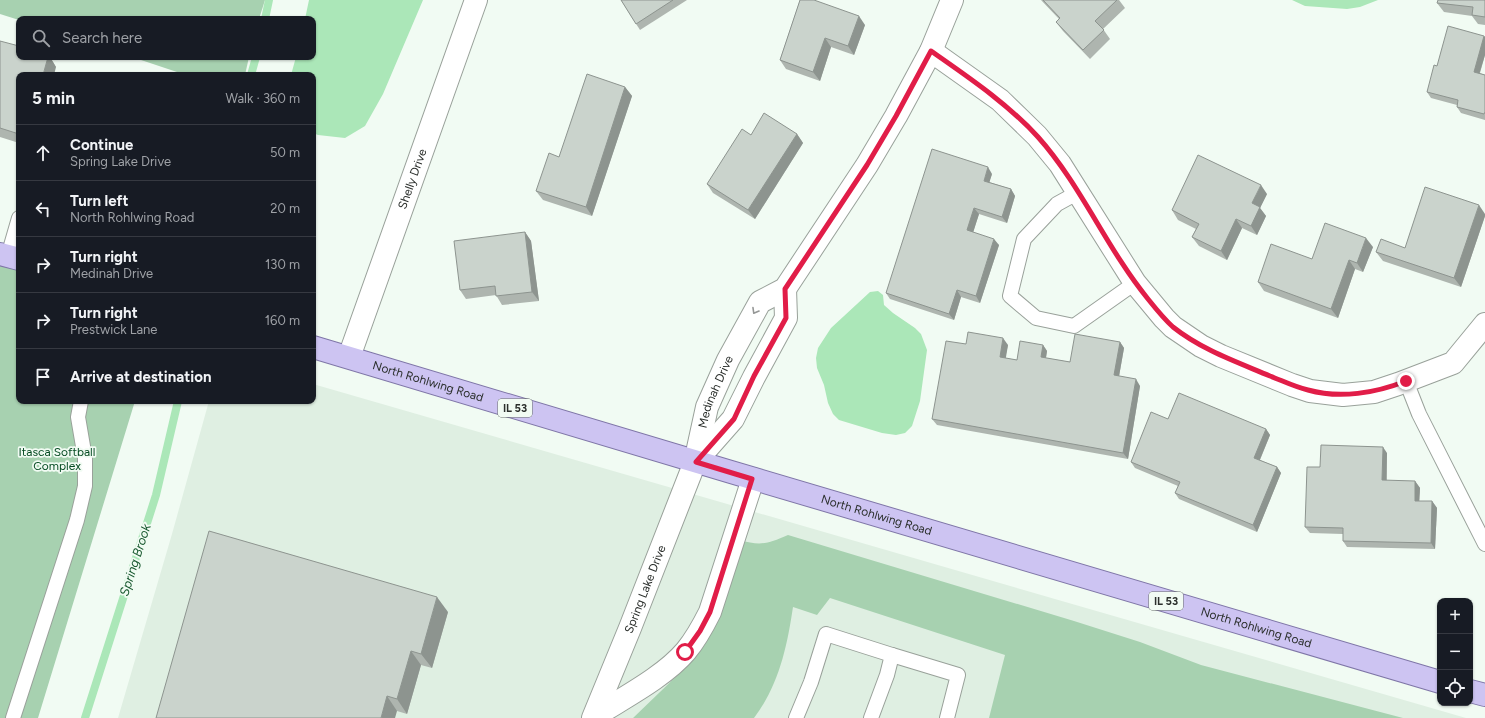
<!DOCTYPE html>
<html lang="en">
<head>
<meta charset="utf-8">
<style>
	:root { --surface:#171b24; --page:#242831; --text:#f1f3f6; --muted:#9ea1a6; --line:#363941 }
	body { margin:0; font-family:Figtree,sans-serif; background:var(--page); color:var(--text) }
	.controls { position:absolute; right:12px; bottom:12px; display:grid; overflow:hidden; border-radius:8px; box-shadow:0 1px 3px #0004 }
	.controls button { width:36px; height:36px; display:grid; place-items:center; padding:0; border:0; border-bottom:1px solid var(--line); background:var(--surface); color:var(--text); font:20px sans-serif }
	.stop { position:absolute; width:12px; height:12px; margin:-9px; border:3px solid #e11d48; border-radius:50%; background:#fff }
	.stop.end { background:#e11d48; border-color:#fff; box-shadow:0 1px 4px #0008 }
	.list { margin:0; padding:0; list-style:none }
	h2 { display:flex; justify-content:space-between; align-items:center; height:52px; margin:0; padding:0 16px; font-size:17px }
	h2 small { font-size:13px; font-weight:400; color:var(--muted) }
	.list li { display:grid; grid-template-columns:26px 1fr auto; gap:12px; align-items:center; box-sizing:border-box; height:56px; padding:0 16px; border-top:1px solid var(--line) }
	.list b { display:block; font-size:15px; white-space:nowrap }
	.list p { margin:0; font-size:13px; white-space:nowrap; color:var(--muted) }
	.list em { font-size:13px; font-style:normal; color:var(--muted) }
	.icon { flex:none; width:22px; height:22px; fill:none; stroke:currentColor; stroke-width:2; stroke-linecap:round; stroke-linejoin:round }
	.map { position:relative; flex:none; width:1485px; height:718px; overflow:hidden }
	.search { position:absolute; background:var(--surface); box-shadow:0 1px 3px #0004; left:16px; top:16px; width:300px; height:44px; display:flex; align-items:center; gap:10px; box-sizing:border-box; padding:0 14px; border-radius:8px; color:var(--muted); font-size:15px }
	.panel { position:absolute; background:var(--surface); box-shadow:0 1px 3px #0004; left:16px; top:72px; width:300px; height:332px; border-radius:8px }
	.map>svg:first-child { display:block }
</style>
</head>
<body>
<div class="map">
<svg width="1485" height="718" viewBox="0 0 1485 718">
	<rect width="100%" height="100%" fill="#f1fbf3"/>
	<path fill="#dfefe2" d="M313 384 1466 718H118L172 534 209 401H313Z"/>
	<g fill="#a7d1b0">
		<path d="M0 0H265L259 19 19 20 0 14Z"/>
		<path d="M132 57H249L245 75H186Z"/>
		<path d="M0 261 19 267V401H135L38 718H0Z"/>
		<path d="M788 535 1074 621 1140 642 1201 665 1403 718H989L1005 655 830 598 817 615 793 607C787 647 779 685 754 718H633L688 665 716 625 721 609 739 540C761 546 767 544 788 535Z"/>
	</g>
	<g fill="#abe7b8">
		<path d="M309 0H423L383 94 365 126 345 138 318 135 313 133V75H291L296 57H313V19H305Z"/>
		<path d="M1292 0H1378L1360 7 1347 9 1305 6Z"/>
		<path d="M878 291 883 295 884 305 893 313 915 328 921 334 927 350 920 401 912 426 905 433 896 435 882 433 839 420 833 414 828 403 824 385 817 368 816 358 818 348 831 328 870 292Z"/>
	</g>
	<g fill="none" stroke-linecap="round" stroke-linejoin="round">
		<g stroke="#abe7b8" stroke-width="8">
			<path d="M265 19 269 0"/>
			<path d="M251 75 256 57"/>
			<path d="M85 718 156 495 178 401"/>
		</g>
		<defs>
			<g id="lane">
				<path d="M1077 193 1057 204 1024 239 1010 296 1036 318 1074 326 1135 283"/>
				<path d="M8 256 19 218"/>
				<path d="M1406 381 1419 414 1485 544"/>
				<path d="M892 655 958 675 947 718"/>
				<path d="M13 718 77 520 85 486V458L78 417 81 401"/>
				<path d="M796 718 811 682 826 634 892 655 887 675 871 718"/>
			</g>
			<g id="street">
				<path d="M931 51 1000 100 1037 136 1060 164 1135 283 1164 318 1173 327 1201 346 1221 356 1292 385 1310 391 1343 395 1374 392 1398 384 1453 363 1485 324"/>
				<path id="s1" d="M349 357 476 0"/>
				<path d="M696 461 733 419 754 377 786 318 785 289"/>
				<path d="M595 716C623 698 664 677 686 651 696 639 703 626 710 612L753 479"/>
				<path id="s2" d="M593 718 630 628 695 462 707 407 728 360 760 302 785 289 867 165 896 116 931 51 952 0"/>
			</g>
			<g id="primary">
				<path d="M0 254 19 259"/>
				<path id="s3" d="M313 347 731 472 1440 682"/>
				<path d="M1470 691 1485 695"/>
			</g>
		</defs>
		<use href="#lane" stroke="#99a19a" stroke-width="16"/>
		<use href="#street" stroke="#99a19a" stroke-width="24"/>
		<use href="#primary" stroke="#7f76a7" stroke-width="24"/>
		<use href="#lane" stroke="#fff" stroke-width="14"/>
		<use href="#street" stroke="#fff" stroke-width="22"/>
		<use href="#primary" stroke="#cdc4f2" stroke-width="22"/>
	</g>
	<g fill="#aeb5af">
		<path d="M621 0H687L640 30Z"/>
		<path d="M800 0 865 25 854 55 831 47 820 81 786 69 780 60Z"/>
		<path d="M1041 0H1119L1125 8 1103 29 1110 39 1090 59 1063 31 1056 22 1059 19Z"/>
		<path d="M1485 0V25L1478 24 1472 16 1444 12 1437 3Z"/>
		<path d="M1484 36 1485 37V55L1480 73 1485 75V120L1461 113 1457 107V105L1431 98 1427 92 1437 66Z"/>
		<path d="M0 41 19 57H50L56 67 19 75V143L0 137Z"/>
		<path d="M625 87 632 96 592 216 543 200 536 191Z"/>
		<path d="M797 134 803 143 755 219 713 193 707 184 751 135Z"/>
		<path d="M992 174 989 182 1011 189 1015 196 1007 223 979 214 973 232 999 245 980 303 961 297 954 320 890 299 886 293Z"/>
		<path d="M1267 194 1260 208 1266 216 1257 235 1242 228 1227 260 1199 246 1192 237 1196 229 1178 220 1172 210Z"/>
		<path d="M1485 214V216L1461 287 1383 261 1376 252 1405 248Z"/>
		<path d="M525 232 531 241 539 301 502 305 496 295 466 299 460 290Z"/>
		<path d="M1373 247 1363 272 1355 269 1338 318 1264 291 1258 282 1312 259Z"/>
		<path d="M1120 342 1124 348 1119 376 1140 386 1128 459 937 425 932 419 966 344 1008 345 1005 358 1017 360 1043 345 1047 351 1046 358 1070 362Z"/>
		<path d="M1168 419 1266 429 1270 435 1260 460 1277 467 1281 473 1257 532 1179 499 1175 493 1178 486 1135 468 1131 462Z"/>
		<path d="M1387 453V481H1415L1420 488 1419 501H1432L1437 508 1435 549 1347 547 1343 541V534L1310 533 1305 527 1320 467Z"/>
		<path d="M448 612 432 668 421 665 407 714 397 711 156 718Z"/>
	</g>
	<g fill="#8d948f">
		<path d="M859 16 865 25 854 55 848 46Z"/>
		<path d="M1484 36 1485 37V55L1478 78 1474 72Z"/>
		<path d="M825 38 831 47 820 81 813 72Z"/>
		<path d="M48 57H50L56 67 54 75H43Z"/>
		<path d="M625 87 632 96 592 216 586 207Z"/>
		<path d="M797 134 803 143 755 219 748 210Z"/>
		<path d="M988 167 992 174 988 187 984 181Z"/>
		<path d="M1261 185 1267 194 1260 208 1266 216 1257 235 1251 226 1252 203Z"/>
		<path d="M1011 189 1015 196 1007 223 1002 217Z"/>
		<path d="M1479 205 1485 214V216L1461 287 1454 278Z"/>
		<path d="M974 208 979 214 972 236 967 230Z"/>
		<path d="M1236 219 1242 228 1227 260 1221 251Z"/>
		<path d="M525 232 531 241 539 301 532 292Z"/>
		<path d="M1366 238 1373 247 1363 272 1357 263Z"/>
		<path d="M994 239 999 245 980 303 976 296Z"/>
		<path d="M1349 260 1355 269 1338 318 1331 309Z"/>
		<path d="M957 290 961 297 954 320 949 314Z"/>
		<path d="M1003 338 1008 345 1005 363 1000 357Z"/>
		<path d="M1120 342 1124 348 1118 382 1114 375Z"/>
		<path d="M1043 345 1047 351 1045 363 1041 357Z"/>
		<path d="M1136 379 1140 386 1128 459 1123 453Z"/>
		<path d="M1266 429 1270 435 1258 464 1254 458Z"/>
		<path d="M1383 447 1387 453 1386 487 1382 480Z"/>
		<path d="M1277 467 1281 473 1257 532 1253 525Z"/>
		<path d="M1415 481 1420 488 1419 507 1415 501Z"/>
		<path d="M1432 501 1437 508 1435 549 1431 543Z"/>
		<path d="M437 597 448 612 432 668 421 654Z"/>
		<path d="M411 651 421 665 407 714 397 699Z"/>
		<path d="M387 696 397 711 395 718H381Z"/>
	</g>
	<g fill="#cad3cc" stroke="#8d948f">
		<path d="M621 0H673L636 24Z"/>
		<path d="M800 0H814L859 16 848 46 825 38 813 72 780 60Z"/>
		<path d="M1043 0H1117L1095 21 1104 30 1083 50 1056 22 1060 18Z"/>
		<path d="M1438 0H1485V17L1472 15 1473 7 1437 3Z"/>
		<path d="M1448 26 1484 36 1474 72 1485 75V112L1484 114 1457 107 1458 100 1427 92 1434 65 1437 66Z"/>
		<path d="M0 41 19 46V57H48L43 75H19V134L0 128Z"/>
		<path d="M587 74 625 87 586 207 536 191 549 153 559 157Z"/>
		<path d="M764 113 797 134 748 210 707 184 742 129 751 135Z"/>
		<path d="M932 149 988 167 984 181 1011 189 1002 217 974 208 967 230 994 239 976 296 957 290 949 314 886 293Z"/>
		<path d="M1198 155 1261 185 1252 203 1260 207 1251 226 1236 219 1221 251 1192 237 1199 224 1172 210Z"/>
		<path d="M1425 187 1479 205 1454 278 1376 252 1381 239 1405 248Z"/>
		<path d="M1325 223 1366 238 1357 263 1349 260 1331 309 1258 282 1271 244 1312 259Z"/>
		<path d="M525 232 532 292 496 296 495 286 460 290 454 241Z"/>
		<path d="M968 332 1003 338 1000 357 1017 360 1020 341 1043 345 1041 357 1070 362 1075 334 1120 342 1114 375 1136 379 1123 453 932 419 946 341 966 344Z"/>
		<path d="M1179 393 1266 429 1254 458 1277 467 1253 525 1175 493 1180 482 1131 462 1151 412 1168 419Z"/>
		<path d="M1321 445 1383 447 1382 480 1415 481V501H1432L1431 543 1343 541V528L1305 527 1307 467H1320Z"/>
		<path d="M209 531 437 597 421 654 411 651 397 699 387 696 381 718H156Z"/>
	</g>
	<defs><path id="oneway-chevron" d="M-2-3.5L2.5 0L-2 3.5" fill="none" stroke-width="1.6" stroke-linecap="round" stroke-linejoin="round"/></defs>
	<use stroke="#959796" href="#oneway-chevron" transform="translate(755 311) rotate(120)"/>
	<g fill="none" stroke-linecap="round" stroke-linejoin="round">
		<path stroke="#e11d48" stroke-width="5" d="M685 652 700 631 710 612 752 479 696 462 734 419 754 376 786 318 785 289 867 165 896 116 931 51C968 77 1007 103 1038 137 1081 185 1107 249 1148 299 1156 309 1164 319 1173 327 1202 350 1237 362 1270 376 1283 381 1295 387 1308 390 1340 399 1376 393 1406 381"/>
	</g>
	<g text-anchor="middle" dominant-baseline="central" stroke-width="3.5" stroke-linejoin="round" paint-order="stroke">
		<g fill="#f1fbf3" stroke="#666c68" stroke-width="1">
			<rect x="498" y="399" width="34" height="18" rx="3"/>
			<rect x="1149" y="592" width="34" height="18" rx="3"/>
		</g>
		<g font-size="11" font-weight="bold" fill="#2b2f2c">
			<text x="515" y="408">IL 53</text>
			<text x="1166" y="601">IL 53</text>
		</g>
		<g font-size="12" fill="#2b2f2c" stroke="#f1fbf3">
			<text stroke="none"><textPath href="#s1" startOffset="189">Shelly Drive</textPath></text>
			<text stroke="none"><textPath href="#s3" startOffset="120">North Rohlwing Road</textPath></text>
			<text stroke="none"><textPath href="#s2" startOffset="349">Medinah Drive</textPath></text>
			<text stroke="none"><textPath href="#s3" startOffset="588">North Rohlwing Road</textPath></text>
			<text stroke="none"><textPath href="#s2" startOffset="139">Spring Lake Drive</textPath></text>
			<text stroke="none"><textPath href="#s3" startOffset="984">North Rohlwing Road</textPath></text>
		</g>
		<g font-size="12" fill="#054b22" stroke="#f1fbf3">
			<text x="57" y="452">Itasca Softball<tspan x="57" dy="14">Complex</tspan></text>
		</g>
		<g font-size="13" font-style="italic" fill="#18592f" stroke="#f1fbf3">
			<text transform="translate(135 560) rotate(-72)">Spring Brook</text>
		</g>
	</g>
</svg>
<div class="controls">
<button>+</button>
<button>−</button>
<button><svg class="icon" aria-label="locate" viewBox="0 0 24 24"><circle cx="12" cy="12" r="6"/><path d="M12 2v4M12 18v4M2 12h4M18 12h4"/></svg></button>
</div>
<div class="stop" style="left:685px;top:652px"></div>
<div class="stop end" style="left:1406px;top:381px"></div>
<div class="search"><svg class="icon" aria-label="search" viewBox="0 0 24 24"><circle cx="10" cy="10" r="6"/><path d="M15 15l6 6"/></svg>Search here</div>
<section class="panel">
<h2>5 min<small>Walk · 360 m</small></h2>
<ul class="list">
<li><svg class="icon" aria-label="ahead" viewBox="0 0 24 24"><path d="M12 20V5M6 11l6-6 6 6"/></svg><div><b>Continue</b><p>Spring Lake Drive</p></div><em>50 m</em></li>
<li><svg class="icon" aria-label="left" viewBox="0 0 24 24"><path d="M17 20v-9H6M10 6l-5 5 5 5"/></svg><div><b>Turn left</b><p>North Rohlwing Road</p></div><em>20 m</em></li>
<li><svg class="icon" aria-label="right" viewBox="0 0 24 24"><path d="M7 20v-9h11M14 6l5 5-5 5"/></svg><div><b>Turn right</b><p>Medinah Drive</p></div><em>130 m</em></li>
<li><svg class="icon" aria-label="right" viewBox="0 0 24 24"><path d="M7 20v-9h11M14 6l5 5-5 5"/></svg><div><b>Turn right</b><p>Prestwick Lane</p></div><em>160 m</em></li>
<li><svg class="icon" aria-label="arrive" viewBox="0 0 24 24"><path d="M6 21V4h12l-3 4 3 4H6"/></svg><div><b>Arrive at destination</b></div></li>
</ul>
</section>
</div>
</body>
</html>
